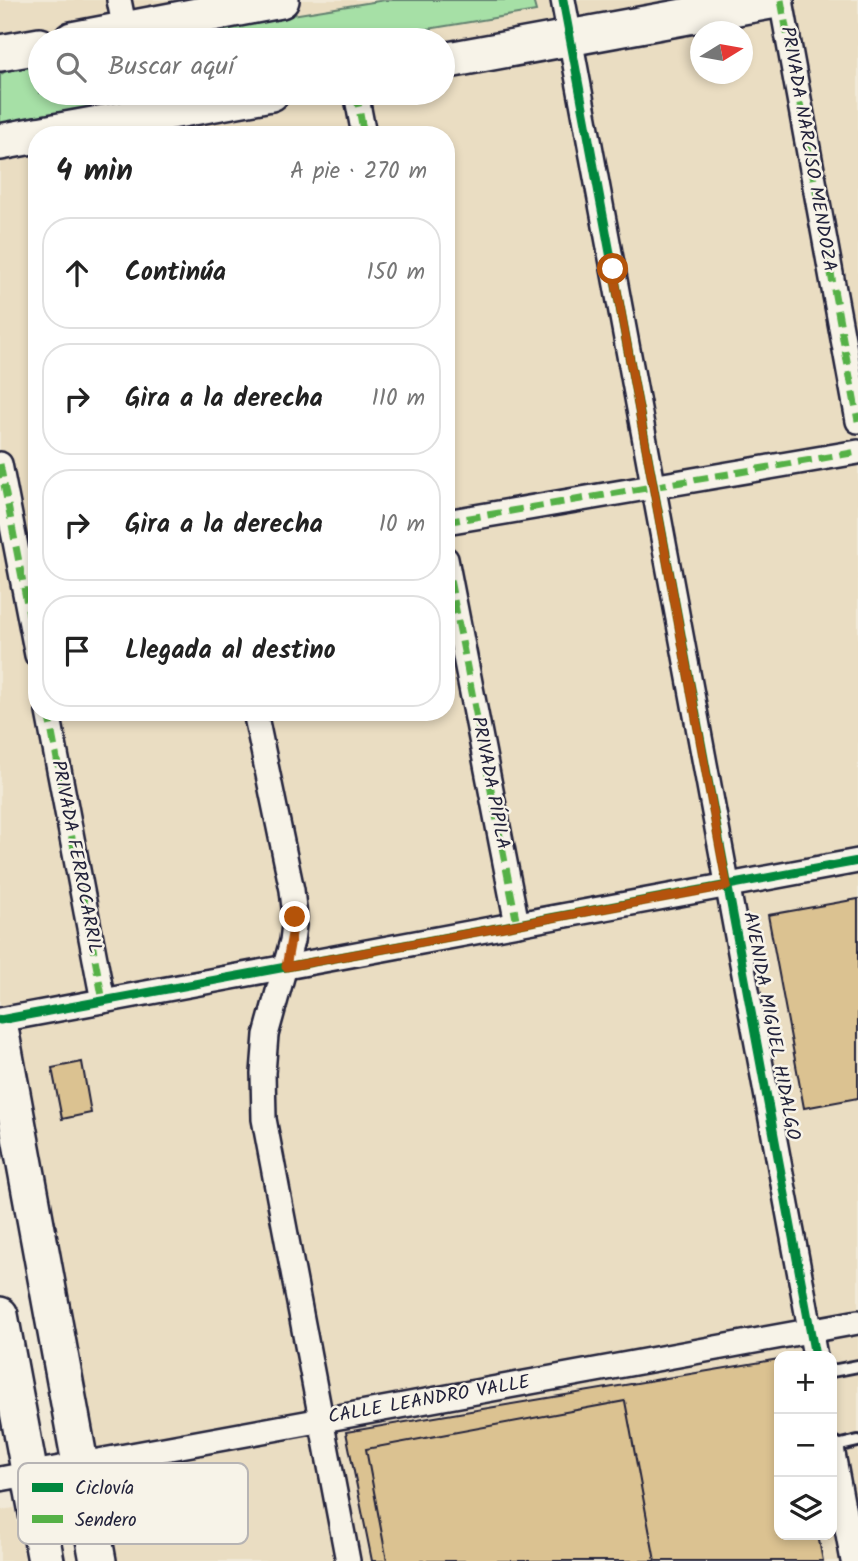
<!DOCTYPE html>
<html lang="es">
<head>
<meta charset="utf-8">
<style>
	:root { --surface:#fff; --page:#f6f6f6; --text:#222; --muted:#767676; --line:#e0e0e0 }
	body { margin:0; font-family:Kalam,sans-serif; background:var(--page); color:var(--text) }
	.controls { position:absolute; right:21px; bottom:21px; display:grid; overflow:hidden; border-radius:14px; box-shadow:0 4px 10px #0003 }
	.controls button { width:63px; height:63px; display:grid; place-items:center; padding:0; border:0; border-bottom:2px solid var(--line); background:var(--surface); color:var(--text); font:35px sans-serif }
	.compass { position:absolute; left:690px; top:21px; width:63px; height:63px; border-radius:50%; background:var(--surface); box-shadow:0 4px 10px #0003; rotate:79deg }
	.stop { position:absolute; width:21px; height:21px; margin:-16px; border:5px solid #b45309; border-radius:50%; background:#fff }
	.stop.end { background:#b45309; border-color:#fff; box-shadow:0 2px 7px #0008 }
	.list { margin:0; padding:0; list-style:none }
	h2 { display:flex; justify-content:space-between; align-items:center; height:91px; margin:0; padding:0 28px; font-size:30px }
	h2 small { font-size:23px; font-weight:400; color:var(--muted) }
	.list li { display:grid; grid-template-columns:46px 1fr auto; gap:21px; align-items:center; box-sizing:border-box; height:112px; margin:0 14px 14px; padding:0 14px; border:2px solid var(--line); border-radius:28px }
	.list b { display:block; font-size:26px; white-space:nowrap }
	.list em { font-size:23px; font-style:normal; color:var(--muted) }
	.icon { flex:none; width:38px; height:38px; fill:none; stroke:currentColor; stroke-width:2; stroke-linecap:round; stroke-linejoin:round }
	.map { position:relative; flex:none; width:858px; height:1561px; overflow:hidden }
	.search { position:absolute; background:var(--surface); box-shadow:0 4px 10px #0003; left:28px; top:28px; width:427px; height:77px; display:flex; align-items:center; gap:18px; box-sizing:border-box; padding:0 24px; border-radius:38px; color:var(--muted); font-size:26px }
	.panel { position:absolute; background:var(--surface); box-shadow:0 4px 10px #0003; left:28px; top:126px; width:427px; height:595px; border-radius:28px }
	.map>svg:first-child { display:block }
</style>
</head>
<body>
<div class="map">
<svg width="858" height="1561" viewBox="0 0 858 1561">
	<rect width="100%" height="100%" fill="#f1e9d7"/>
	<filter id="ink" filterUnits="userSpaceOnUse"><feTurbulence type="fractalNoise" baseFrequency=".0143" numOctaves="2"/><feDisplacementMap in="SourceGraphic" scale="14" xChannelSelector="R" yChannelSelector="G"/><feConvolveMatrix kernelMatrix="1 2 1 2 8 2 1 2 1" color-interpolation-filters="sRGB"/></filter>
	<g filter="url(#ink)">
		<g fill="#eaddc2" fill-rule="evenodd">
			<path d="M0 0H858V1561H83L0 1120ZM700 32H742V74H700ZM40 40H443V93H40ZM37 135H446V712H37ZM779 1356H832V1535H779Z"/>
			<path d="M15 1508 25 1561H0V1510Z"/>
		</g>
		<g fill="#a6e0a6" stroke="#648170" stroke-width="2">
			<path d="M385 0H533L536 11 410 32 399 40H162V36Z"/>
			<path d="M40 59V93H125L127 106 0 127V75L17 63Z"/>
		</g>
		<g fill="#dbc291" stroke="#22223b" stroke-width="2">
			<path d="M858 899V1098L804 1108 768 915Z"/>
			<path d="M82 1062 91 1113 62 1119 52 1068Z"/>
			<path d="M779 1359V1535H818L823 1561H372L346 1432Z"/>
			<path d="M625 1401 655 1561H387L366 1449Z"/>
		</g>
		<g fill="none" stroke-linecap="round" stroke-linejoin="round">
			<defs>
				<g id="lane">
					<path d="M832 1371 858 1366"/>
					<path d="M832 1447 858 1441"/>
				</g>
				<g id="street">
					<path d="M119 0 127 40"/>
					<path d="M563 0 815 1356"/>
					<path d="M781 0 858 421"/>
					<path d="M136 93 145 135"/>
					<path d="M356 93 364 135"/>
					<path d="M0 464 37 655"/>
					<path d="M446 522 858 452"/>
					<path d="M446 559 517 924"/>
					<path d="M48 712 103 1001"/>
					<path d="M255 712 292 890 295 917 292 941 266 1035 263 1073 264 1119 348 1561"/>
					<path d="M0 1020 858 861"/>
					<path d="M832 1448 853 1561"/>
					<path d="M0 1479 858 1322"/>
				</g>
				<g id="primary">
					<path d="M72 40 281 0"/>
					<path d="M0 53 40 46"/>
					<path d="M443 61 776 0"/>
					<path d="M38 135 271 93"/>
					<path d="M0 142 37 135"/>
					<path d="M0 1028 98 1561"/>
					<path d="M0 1315 46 1561"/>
				</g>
			</defs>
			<use href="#lane" stroke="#22223b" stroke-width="16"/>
			<use href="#street" stroke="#22223b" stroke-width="28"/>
			<use href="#primary" stroke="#22223b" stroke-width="40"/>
			<use href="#lane" stroke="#f7f3e8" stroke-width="10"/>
			<use href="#street" stroke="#f7f3e8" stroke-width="23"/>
			<use href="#primary" stroke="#f7f3e8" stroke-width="35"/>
			<g stroke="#55b146" stroke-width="7" stroke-dasharray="14 7" stroke-linecap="butt">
				<path d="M781 0 858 421"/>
				<path d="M356 93 364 135"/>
				<path d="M0 464 37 655"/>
				<path d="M446 522 858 452"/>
				<path d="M446 559 517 924"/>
				<path d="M48 712 103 1001"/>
			</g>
			<defs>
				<g id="cycleway">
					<path d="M563 0 815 1356"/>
					<path d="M0 1020 858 861"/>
				</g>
			</defs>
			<use href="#cycleway" stroke="#f7f3e8" stroke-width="13"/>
			<use href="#cycleway" stroke="#00873e" stroke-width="9"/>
		</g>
	</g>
	<g fill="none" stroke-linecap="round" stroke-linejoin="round" filter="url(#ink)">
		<path stroke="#b45309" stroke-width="9" d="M295 917 286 967 727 886 613 269"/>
	</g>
	<g text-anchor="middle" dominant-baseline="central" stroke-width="5" stroke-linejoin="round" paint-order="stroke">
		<g font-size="19" fill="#22223b" stroke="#f7f3e8">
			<text transform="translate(808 149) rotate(80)">PRIVADA NARCISO MENDOZA</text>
			<text transform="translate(490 783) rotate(79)">PRIVADA PÍPILA</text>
			<text transform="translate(76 857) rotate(79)">PRIVADA FERROCARRIL</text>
			<text transform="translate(771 1026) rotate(79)">AVENIDA MIGUEL HIDALGO</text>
			<text transform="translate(429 1400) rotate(-10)">CALLE LEANDRO VALLE</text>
		</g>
	</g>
	<rect x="18" y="1463" width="230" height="81" rx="10" fill="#f7f3e8" stroke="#b7b4b4" stroke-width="2"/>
	<rect x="32" y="1483" width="31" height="9" fill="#00873e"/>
	<rect x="32" y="1515" width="31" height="8" fill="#55b146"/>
	<g font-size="19" fill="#22223b">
		<text x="75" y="1494">Ciclovía</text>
		<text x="75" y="1526">Sendero</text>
	</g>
</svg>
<div class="controls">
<button>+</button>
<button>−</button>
<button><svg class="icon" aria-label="layers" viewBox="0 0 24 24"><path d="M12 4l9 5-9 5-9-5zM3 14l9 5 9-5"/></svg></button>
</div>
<svg class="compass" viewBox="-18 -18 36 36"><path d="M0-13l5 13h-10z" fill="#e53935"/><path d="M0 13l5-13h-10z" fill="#767676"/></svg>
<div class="stop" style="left:613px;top:269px"></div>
<div class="stop end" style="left:295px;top:917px"></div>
<div class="search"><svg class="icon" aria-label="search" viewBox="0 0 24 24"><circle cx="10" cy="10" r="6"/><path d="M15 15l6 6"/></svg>Buscar aquí</div>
<section class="panel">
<h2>4 min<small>A pie · 270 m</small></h2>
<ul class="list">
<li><svg class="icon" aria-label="ahead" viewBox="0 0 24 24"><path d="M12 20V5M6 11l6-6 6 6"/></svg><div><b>Continúa</b></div><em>150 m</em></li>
<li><svg class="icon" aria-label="right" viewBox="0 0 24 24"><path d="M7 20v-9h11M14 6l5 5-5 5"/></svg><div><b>Gira a la derecha</b></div><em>110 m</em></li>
<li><svg class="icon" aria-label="right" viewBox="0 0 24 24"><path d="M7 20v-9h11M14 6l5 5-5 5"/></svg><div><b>Gira a la derecha</b></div><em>10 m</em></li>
<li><svg class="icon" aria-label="arrive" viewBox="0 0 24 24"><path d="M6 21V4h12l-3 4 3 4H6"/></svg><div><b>Llegada al destino</b></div></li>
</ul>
</section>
</div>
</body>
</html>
